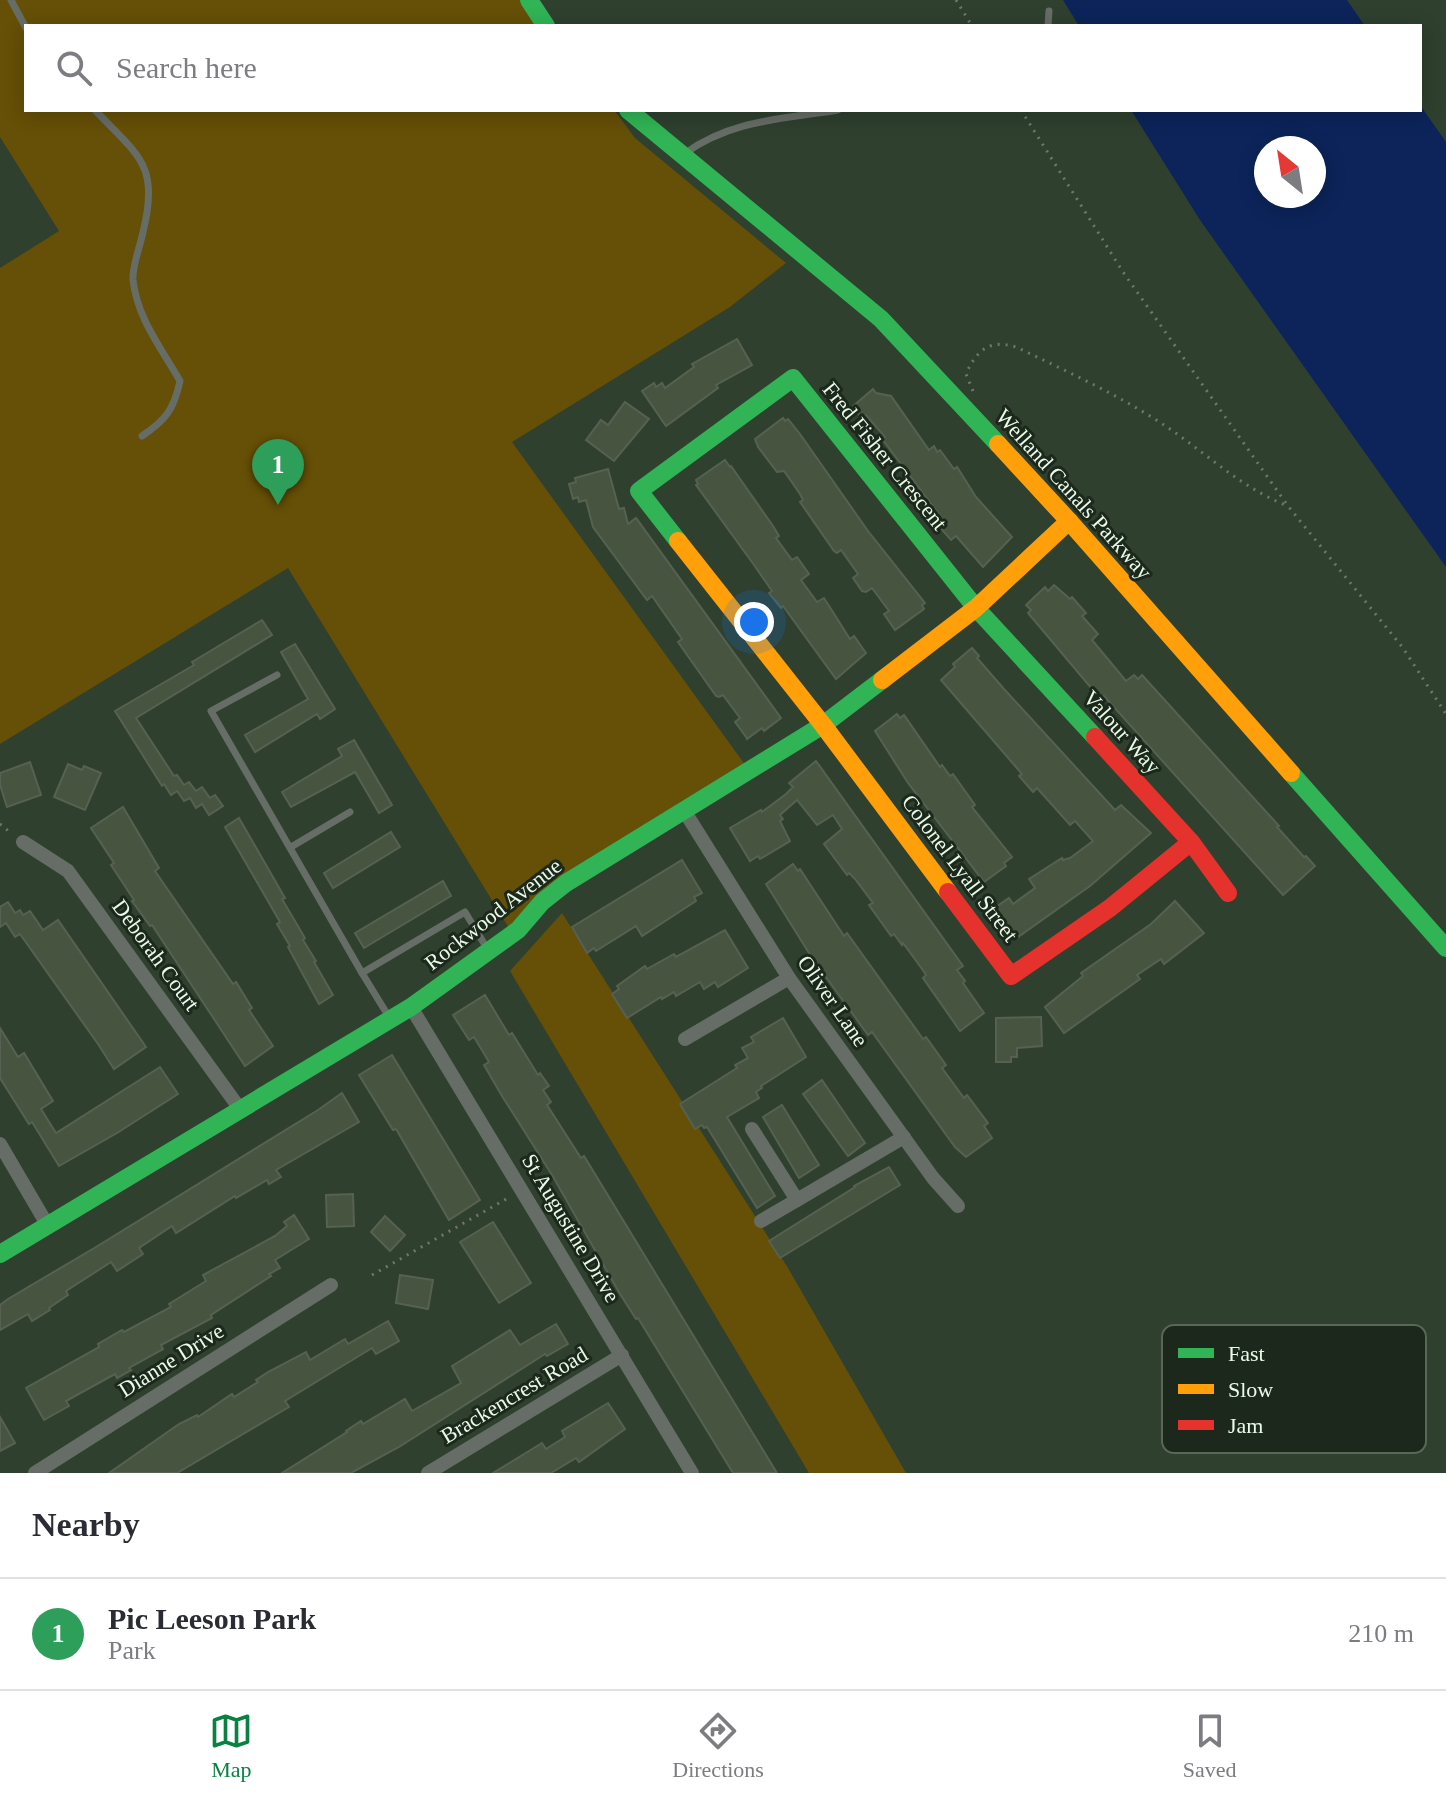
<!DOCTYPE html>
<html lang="en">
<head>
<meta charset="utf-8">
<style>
	:root { --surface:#fff; --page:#f7f7f7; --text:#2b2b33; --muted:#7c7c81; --line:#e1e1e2; --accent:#0b8043 }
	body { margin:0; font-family:Georgia,serif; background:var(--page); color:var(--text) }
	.compass { position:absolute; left:1254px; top:136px; width:72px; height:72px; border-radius:50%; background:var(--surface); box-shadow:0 4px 20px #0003; rotate:330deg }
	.you { position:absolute; left:754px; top:622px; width:28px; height:28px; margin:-20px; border:6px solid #fff; border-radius:50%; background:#1a73e8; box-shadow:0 0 0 12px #1a73e833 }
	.badge { display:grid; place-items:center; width:52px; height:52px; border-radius:50%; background:var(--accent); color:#fff; font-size:26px; font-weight:700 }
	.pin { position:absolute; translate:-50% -66px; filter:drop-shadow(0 2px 4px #0008) }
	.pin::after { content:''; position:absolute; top:42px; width:28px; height:24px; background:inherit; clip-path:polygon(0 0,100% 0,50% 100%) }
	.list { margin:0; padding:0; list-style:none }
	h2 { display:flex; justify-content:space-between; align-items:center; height:104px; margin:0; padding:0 32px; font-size:34px }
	h2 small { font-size:26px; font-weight:400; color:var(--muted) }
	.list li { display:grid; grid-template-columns:52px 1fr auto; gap:24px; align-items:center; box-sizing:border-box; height:112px; padding:0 32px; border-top:2px solid var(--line) }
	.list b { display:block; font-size:30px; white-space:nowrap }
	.list p { margin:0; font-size:26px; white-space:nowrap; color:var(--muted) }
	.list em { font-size:26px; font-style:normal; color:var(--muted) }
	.icon { flex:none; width:44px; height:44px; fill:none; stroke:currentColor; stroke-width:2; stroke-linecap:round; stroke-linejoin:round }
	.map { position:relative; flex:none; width:1446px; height:1473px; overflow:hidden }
	.search { position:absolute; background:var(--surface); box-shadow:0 4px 20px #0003; left:24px; right:24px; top:24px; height:88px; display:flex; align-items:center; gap:20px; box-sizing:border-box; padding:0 28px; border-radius:0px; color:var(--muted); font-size:30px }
	.sheet { height:216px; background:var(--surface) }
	nav { display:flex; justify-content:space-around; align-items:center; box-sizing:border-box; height:112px; border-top:2px solid var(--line); background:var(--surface); font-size:22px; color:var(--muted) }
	nav a { display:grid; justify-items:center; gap:4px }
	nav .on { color:var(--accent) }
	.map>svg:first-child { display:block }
</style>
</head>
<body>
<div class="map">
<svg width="1446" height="1473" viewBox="0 0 1446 1473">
	<rect width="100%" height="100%" fill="#2f402f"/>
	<g fill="#664f06">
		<path d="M0 0H533L552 26H26V110H614L635 138 786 263 730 307 512 442 751 773 509 928 288 568 0 744V268L59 231 0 137Z"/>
		<path d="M562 913 788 1268 906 1473H809L510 971Z"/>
	</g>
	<g fill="#0c245a" fill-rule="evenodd">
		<path d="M1063 0H1347L1365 26H1079Z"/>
		<path d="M1420 105 1446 142V567L1200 220 1131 110H1420ZM1266 148H1314V196H1266Z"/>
	</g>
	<g fill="#47543f" stroke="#566151" stroke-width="2">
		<path d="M737 339 752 365 716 385 718 388 666 426 642 391 654 383 656 387 662 383 665 388 694 367 692 364Z"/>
		<path d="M873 389 876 393 891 396 929 450 934 446 937 452 940 450 954 469 957 467 976 497 1012 537 983 567 956 536 951 540 943 531 936 521 941 517 882 439 885 437 866 415 862 418 852 407Z"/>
		<path d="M625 402 649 419 614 461 586 440 601 420 608 425Z"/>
		<path d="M783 418 785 421 788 419 800 434 868 531 925 603 922 605 924 609 895 630 884 614 889 611 872 588 866 592 862 591 853 578 858 574 841 550 837 553 834 551 800 502 803 500 800 494 784 471 777 472 758 447 755 439Z"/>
		<path d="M725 460 730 467 731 466 773 526 779 536 776 538 792 560 797 557 809 574 801 580 817 602 824 598 850 639 854 636 866 653 836 679 783 606 781 608 769 593 772 591 754 565 696 485 698 484 696 480Z"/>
		<path d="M608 469 619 509 624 508 628 524 636 518 781 718 764 731 762 728 747 739 746 737 735 722 740 718 723 695 719 697 716 696 704 679 678 642 682 639 666 616 652 596 647 600 593 527 586 500 579 502 578 497 573 499 569 484 576 482 575 478Z"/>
		<path d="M1054 585 1070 599 1072 597 1086 613 1082 616 1098 634 1092 640 1126 681 1134 675 1138 679 1142 675 1279 826 1277 827 1304 857 1306 856 1315 866 1283 895 1104 696 1102 697 1092 689 1028 613 1031 610 1026 605 1045 587 1048 591Z"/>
		<path d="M262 620 272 635 136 718 174 776 177 775 184 785 189 782 196 791 202 787 210 798 215 795 223 806 209 815 202 804 196 808 190 798 184 801 177 791 171 795 164 784 162 786 115 711 194 665 192 662Z"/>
		<path d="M295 644 335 709 320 719 317 714 255 752 245 735 308 699 281 652Z"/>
		<path d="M972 648 979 656 977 658 1004 689 1115 810 1121 805 1151 833 1090 886 1018 937 1016 934 1013 936 993 909 1009 898 1013 904 1035 888 1029 879 1062 858 1063 860 1070 858 1093 841 1075 821 1070 825 1037 788 1033 792 1019 776 1022 774 941 680 955 667 953 664Z"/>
		<path d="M897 714 900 718 904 715 940 767 942 765 950 776 953 774 975 805 972 807 1012 857 1004 863 1006 866 984 882 908 783 875 731Z"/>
		<path d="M354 740 392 805 379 813 355 772 291 807 282 792 342 756 338 749Z"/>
		<path d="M816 761 963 966 957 970 965 981 963 983 984 1013 960 1031 923 978 926 975 922 969 903 943 902 945 894 934 891 936 869 905 873 903 855 879 849 873 847 875 824 844 842 829 833 815 817 825 797 800 780 815 783 819 780 821 790 841 760 859 758 856 750 861 730 828 761 810 762 812 786 794 793 787 789 783Z"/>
		<path d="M30 762 41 795 7 807 0 785V773Z"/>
		<path d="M68 764 82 770 84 766 101 773 85 810 54 797Z"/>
		<path d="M123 807 159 868 155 871 233 984 236 982 252 1008 249 1010 273 1046 245 1066 152 925 150 926 132 901 134 900 111 865 114 863 91 828Z"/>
		<path d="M239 818 285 898 282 899 305 938 303 940 316 961 314 962 333 995 319 1004 288 947 290 946 277 924 280 922 225 827Z"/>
		<path d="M391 832 400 847 333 888 324 873Z"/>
		<path d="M682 860 702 893 694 897 696 901 642 936 636 926 596 951 594 948 587 953 572 927Z"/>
		<path d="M793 864 798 871 800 869 844 936 847 933 923 1039 926 1037 946 1065 942 1068 964 1098 967 1095 988 1123 984 1126 992 1138 966 1157 955 1147 872 1032 868 1035 812 958 766 884Z"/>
		<path d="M443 881 451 896 364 948 355 933Z"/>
		<path d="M1175 901 1204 933 1164 964 1161 959 1137 975 1140 979 1064 1033 1045 1007 1083 976 1081 973 1151 924Z"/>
		<path d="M8 902 15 913 20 910 23 915 30 911 43 930 58 920 146 1047 114 1069 98 1044 20 934 15 937 6 923 0 927V907Z"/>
		<path d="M725 930 748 968 718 987 715 982 704 989 700 982 676 996 674 992 662 999 661 997 627 1018 612 994 619 989 617 986 645 966 647 969 674 954 676 957Z"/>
		<path d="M485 995 509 1035 512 1033 538 1075 540 1073 549 1086 543 1090 551 1102 547 1105 581 1158 584 1156 777 1473H733L638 1318 636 1319 620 1294 552 1175 502 1096 484 1065 489 1062 474 1037 469 1040 453 1015Z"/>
		<path d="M1041 1017 1042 1046 1017 1048V1057H1011V1062H996V1018Z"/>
		<path d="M783 1018 806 1057 761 1086 762 1088 756 1092 759 1098 727 1117 775 1196 757 1208 707 1127 704 1128 702 1125 695 1129 680 1104 737 1068 735 1065 748 1058 742 1048 754 1042 751 1037Z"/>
		<path d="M0 1028 18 1057 24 1053 53 1101 41 1109 56 1133 160 1067 178 1094 117 1133 59 1166 32 1122 29 1124 0 1078Z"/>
		<path d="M392 1055 480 1200 449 1220 396 1129 393 1130 359 1075Z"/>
		<path d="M822 1080 865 1143 848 1156 803 1094Z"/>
		<path d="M342 1093 359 1122 276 1170 281 1177 269 1184 267 1180 236 1198 235 1196 176 1233 172 1226 139 1248 143 1254 117 1271 111 1262 66 1291 68 1295 49 1308 50 1310 32 1321 28 1314 0 1330V1305L8 1299 96 1247 318 1110Z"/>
		<path d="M782 1105 819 1165 799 1178 763 1117Z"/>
		<path d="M889 1167 900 1185 780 1258 769 1241 855 1187 854 1186Z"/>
		<path d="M353 1194 354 1226 327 1227 326 1195Z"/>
		<path d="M294 1215 309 1239 275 1260 280 1268 269 1274 271 1276 211 1315 212 1318 161 1345 163 1349 129 1368 131 1370 117 1378 115 1374 66 1401 69 1406 44 1420 26 1388 99 1347 98 1344 122 1330 124 1332 171 1307 169 1304 206 1281 203 1275 275 1236 287 1226 284 1222Z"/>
		<path d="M385 1216 405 1235 390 1251 371 1232Z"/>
		<path d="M493 1222 531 1283 499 1303 460 1242Z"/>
		<path d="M400 1275 433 1280 428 1309 396 1303Z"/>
		<path d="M388 1321 399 1341 376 1354 372 1348 321 1379 285 1401 289 1407 177 1473H109L179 1424 197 1415 198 1417 232 1394 234 1397 258 1382 256 1380 268 1372 306 1352 310 1360 345 1339 348 1344Z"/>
		<path d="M556 1324 568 1344 547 1356 545 1354 399 1447 351 1473H282L347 1432 346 1431 361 1421 363 1424 405 1399 412 1411 461 1383 452 1366 510 1330 520 1345Z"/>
		<path d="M608 1403 625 1429 579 1462 576 1458 551 1473H493L542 1443 546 1449 565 1437 562 1431Z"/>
		<path d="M0 1417 15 1443 0 1451Z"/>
	</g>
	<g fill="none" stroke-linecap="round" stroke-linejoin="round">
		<g stroke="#6f766f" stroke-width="3" stroke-dasharray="2 6" stroke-linecap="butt">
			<path d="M956 0 972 26"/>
			<path d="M1021 110 1123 272 1288 506 1403 648 1446 714"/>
			<path d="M973 391 966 374C977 349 991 339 1016 347 1066 371 1117 394 1164 425 1205 452 1241 488 1288 506"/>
			<path d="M0 824 11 833"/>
			<path d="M372 1275 508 1198"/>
		</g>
		<g stroke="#666c66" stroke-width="7">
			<path d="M11 0 26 28"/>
			<path d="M1048 26 1049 11"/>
			<path d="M95 110C138 156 160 164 143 232 140 247 132 266 133 280 137 318 162 349 180 381 174 409 166 420 142 436"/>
			<path d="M684 154C731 120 782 119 838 110"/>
			<path d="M277 675 211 711 362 973"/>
			<path d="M291 847 350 812"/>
			<path d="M389 1017 362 973 465 912 488 950"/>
		</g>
		<g stroke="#666c66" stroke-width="14">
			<path d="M685 812 789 978 933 1178 958 1206"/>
			<path d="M23 842 68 871 240 1109"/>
			<path d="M411 1007 692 1473"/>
			<path d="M685 1039 789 978"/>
			<path d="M752 1129 797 1200 904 1137"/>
			<path d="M0 1144 48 1226"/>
			<path d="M761 1221 797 1200"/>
			<path d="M35 1473 331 1285"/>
			<path d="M428 1473 622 1355"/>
		</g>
		<g stroke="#30b455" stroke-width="18">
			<path d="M529 0 546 26"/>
			<path d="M628 110 881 319 998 444"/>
			<path d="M678 541 639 491 793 378 976 608 1095 737"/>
			<path d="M1291 773 1446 948"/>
			<path d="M0 1254 411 1007 518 930 542 902 566 883 823 725 882 680"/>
		</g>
		<g stroke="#ff9f0a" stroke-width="18">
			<path d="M998 444 1069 521 1291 773"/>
			<path d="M678 541 823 725 948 892"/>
			<path d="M882 680 976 608 1069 521"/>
		</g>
		<g stroke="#e5322d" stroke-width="18">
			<path d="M1095 737 1191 842 1228 893"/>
			<path d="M948 892 1011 976 1110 908 1191 842"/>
		</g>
	</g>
	<g text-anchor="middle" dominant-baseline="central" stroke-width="6" stroke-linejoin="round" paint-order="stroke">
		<g font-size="22" fill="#e9fbe8" stroke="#1b281b">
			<text transform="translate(885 456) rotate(51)">Fred Fisher Crescent</text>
			<text transform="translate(1074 494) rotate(48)">Welland Canals Parkway</text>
			<text transform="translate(1122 732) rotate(48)">Valour Way</text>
			<text transform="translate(960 868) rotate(53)">Colonel Lyall Street</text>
			<text transform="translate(493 914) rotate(-38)">Rockwood Avenue</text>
			<text transform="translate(156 955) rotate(54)">Deborah Court</text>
			<text transform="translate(833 1001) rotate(55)">Oliver Lane</text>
			<text transform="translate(571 1228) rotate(59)">St Augustine Drive</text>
			<text transform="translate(171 1360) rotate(-32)">Dianne Drive</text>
			<text transform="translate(514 1395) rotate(-31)">Brackencrest Road</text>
		</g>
	</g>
	<rect x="1162" y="1325" width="264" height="128" rx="12" fill="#1b281b" stroke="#596758" stroke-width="2"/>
	<rect x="1178" y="1348" width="36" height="10" fill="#30b455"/>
	<rect x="1178" y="1384" width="36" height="10" fill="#ff9f0a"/>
	<rect x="1178" y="1420" width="36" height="10" fill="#e5322d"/>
	<g font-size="22" fill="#e9fbe8">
		<text x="1228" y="1361">Fast</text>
		<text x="1228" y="1397">Slow</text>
		<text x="1228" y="1433">Jam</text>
	</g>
</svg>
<svg class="compass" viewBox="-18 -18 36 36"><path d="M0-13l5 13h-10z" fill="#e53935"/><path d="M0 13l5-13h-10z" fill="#7c7c81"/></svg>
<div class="you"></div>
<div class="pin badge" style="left:278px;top:505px;background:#2e9e5b">1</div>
<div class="search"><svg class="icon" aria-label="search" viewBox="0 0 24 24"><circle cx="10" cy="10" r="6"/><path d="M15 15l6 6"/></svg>Search here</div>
</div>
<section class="sheet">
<h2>Nearby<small></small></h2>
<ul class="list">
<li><span class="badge" style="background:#2e9e5b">1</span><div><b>Pic Leeson Park</b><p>Park</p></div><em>210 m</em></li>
</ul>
</section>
<nav>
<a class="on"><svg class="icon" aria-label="map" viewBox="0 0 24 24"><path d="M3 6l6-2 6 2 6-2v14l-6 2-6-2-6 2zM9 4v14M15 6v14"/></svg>Map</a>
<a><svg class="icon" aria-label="directions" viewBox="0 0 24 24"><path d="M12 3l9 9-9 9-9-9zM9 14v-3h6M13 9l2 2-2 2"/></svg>Directions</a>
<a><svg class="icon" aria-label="saved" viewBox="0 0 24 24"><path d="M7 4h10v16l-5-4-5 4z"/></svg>Saved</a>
</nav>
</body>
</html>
